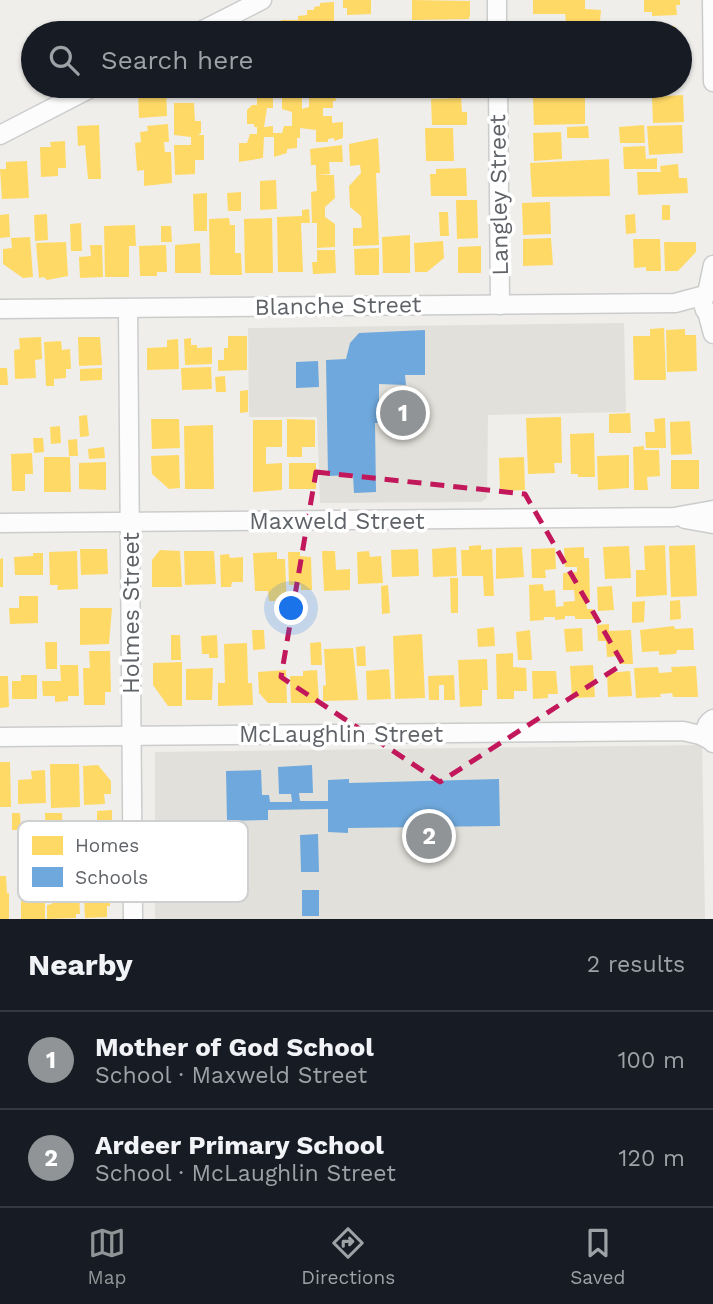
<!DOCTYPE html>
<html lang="en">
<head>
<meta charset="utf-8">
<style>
	:root { --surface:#171b24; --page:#242831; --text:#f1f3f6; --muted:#9ea1a6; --line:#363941; --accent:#919496 }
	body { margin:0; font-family:"Work Sans",sans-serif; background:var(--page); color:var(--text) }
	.you { position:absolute; left:292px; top:609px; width:24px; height:24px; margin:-18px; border:5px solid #fff; border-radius:50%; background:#1a73e8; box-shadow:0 0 0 10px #1a73e833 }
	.badge { display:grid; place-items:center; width:46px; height:46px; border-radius:50%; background:var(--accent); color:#fff; font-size:23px; font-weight:700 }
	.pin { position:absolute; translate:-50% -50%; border:4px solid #fff; box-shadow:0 2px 7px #0006 }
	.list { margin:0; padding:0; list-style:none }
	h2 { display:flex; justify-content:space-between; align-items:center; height:91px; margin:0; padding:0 28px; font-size:30px }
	h2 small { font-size:23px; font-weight:400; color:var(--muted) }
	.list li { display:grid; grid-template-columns:46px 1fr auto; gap:21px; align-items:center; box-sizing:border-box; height:98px; padding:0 28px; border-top:2px solid var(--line) }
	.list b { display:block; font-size:26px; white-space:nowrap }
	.list p { margin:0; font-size:23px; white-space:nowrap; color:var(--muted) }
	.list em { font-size:23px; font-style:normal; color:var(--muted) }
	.icon { flex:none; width:38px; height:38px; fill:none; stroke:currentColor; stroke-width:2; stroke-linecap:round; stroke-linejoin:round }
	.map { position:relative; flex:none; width:713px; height:919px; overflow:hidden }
	.search { position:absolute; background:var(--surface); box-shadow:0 2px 5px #0004; left:21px; right:21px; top:21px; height:77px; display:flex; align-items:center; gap:18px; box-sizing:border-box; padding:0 24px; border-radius:38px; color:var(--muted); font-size:26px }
	.sheet { height:287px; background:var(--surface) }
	nav { display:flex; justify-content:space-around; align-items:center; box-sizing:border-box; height:98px; border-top:2px solid var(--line); background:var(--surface); font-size:19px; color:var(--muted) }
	nav a { display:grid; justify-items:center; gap:4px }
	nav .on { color:var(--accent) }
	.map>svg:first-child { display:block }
</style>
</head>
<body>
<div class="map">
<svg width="713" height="919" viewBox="0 0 713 919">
	<rect width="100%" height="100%" fill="#efeeea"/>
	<g fill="#e2e0da">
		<path d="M624 323 626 412 488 415 487 498 481 502 320 503 317 417H249L248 328Z"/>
		<path d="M702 745 705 919H155V752Z"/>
	</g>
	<g fill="#ffd966">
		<path d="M343 0H371V14L347 15V8H343Z"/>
		<path d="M412 0 470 1V14L469 19 412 20Z"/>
		<path d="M533 0H585V9L601 10 600 21 566 22 565 14H533Z"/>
		<path d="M644 0H680V5H676L677 15 652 16V12H644Z"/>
		<path d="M334 2V33H316V27L307 28V31H301V33H281V20H298V16L307 15V10H314V7L320 6V3Z"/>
		<rect x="531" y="23" width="31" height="10"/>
		<rect x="453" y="26" width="14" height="7"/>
		<path d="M637 26V33H611V27Z"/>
		<path d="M675 26 676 33H653L652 27Z"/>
		<path d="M442 29V33H408V30Z"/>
		<path d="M680 40H684L685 53H680Z"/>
		<path d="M177 86H203V91L191 92V95L180 97 177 95Z"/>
		<path d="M248 86H267V91H273V108H267L264 127 273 126V133H282L284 126H292V112L282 109V86H302V109L309 107V86H334L336 101H333V108H323V116H332V123L343 122V138L334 141V138L328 139V142H316V130L300 128V138H297V148L287 149V153L274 157V137H264L263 158 239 162V143H247L250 134H257V127H254V124H247V110L252 105H257V94H252V89H248Z"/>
		<rect x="434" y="86" width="31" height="6"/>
		<path d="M587 86H602L603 91 587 92Z"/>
		<path d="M626 86H668L664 90 626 91Z"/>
		<path d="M166 87 167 116 139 118 138 89Z"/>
		<path d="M683 95 684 122 653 123 652 97Z"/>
		<path d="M585 97V124L534 125 533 98Z"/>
		<path d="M461 98 462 112H467V125H432L431 99Z"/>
		<path d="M174 103H194L195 121H201V133L198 135H204V160H195V174L175 175 174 145H191V137L174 135Z"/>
		<path d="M168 124 169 142H164L165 152H171L172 183 144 186V170L137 171 135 143 141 142 140 132 148 131 147 126Z"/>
		<path d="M99 125 101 179H88L85 145 78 146 77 126Z"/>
		<path d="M644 125 645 143H620L619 127Z"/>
		<path d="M682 125 683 153 649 155 647 126Z"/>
		<path d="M588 126 589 138H567V127Z"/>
		<path d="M425 128H453L454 161H426Z"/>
		<path d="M561 132 562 159 534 161 533 133Z"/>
		<path d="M378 138 380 173H376L379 245 353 246V228H362L361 216 350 207 349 186 361 173 360 165 350 166 349 144Z"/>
		<path d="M65 141 66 168H58V176L41 177 40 147H51L50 142Z"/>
		<path d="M342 145 343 162H329L330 174 316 175V165H311L310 149Z"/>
		<path d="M645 146 646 159 657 158V169H624L623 147Z"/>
		<path d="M609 159 610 196 532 197 530 163Z"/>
		<path d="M27 161 29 198 2 199 0 169H6V162Z"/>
		<path d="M678 164 679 178H687L688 193 638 195 637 172H661L660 166Z"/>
		<path d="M466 168 467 196H431L430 174H436V169Z"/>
		<path d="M316 175H334L335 198 325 207V217L335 224V247L317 248V223H312L311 192 317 191Z"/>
		<path d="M276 180 277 209 260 210V181Z"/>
		<path d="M241 192V211H228L227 193Z"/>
		<path d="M207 193V231H194L193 194Z"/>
		<path d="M456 200H477L478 238 457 239Z"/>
		<path d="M550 202 551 234 523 235 522 203Z"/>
		<rect x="662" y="205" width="8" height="15"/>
		<path d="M309 209 310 223H301L303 272H278L277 217 302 216V210Z"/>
		<path d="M439 212H448L449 236H440Z"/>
		<path d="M9 214 10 237 0 238V215Z"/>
		<path d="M47 214 48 240 35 241 34 215Z"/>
		<path d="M635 214 636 233 626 234 625 215Z"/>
		<path d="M229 218 230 225H235V253H241L242 275H210L209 219Z"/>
		<path d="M272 218 273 273H245L244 219Z"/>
		<path d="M81 223 82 251H71L70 224Z"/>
		<path d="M135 225 136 246H129V277H105L104 226Z"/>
		<path d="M161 226H171L172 242H161Z"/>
		<path d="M410 235V273H383L382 237Z"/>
		<path d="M30 237 33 277 23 278 3 264V249L12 248 11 238Z"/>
		<path d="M551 238 553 265 523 266V239Z"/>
		<path d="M633 239H660L661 271H646V267L634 268Z"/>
		<path d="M443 241 444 258 427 272H415L414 243Z"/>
		<path d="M66 242 68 276 47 280 44 277 39 278 36 243Z"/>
		<path d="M664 242H696V252L678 271H665Z"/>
		<path d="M200 243 201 273H175V245Z"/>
		<path d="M90 245H102L103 277 80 278 79 257 91 256Z"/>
		<path d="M166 245 167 272H157V276H140L139 246Z"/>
		<path d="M481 246V273H458V247Z"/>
		<path d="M379 248V275H355L354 249Z"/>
		<path d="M317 250H335L336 273 313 274 312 262H317Z"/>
		<path d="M664 328 666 380H634L633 336H650V329Z"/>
		<path d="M685 329V335H696L697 371 667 372 666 330Z"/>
		<path d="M228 336H247V370L218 371V360H224V348H228Z"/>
		<path d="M41 337 42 359 35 360 36 378 15 379 14 350 20 349 19 338Z"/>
		<path d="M78 337H100L102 365 79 366Z"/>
		<path d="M191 338V345H197V348L212 347V364L185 365 184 339Z"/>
		<path d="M178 339 179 369 147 370V348L167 347V340Z"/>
		<path d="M61 341 62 350 70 349 71 369H66V378L54 379V386H46L44 342Z"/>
		<path d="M211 367 212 389 182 390 181 368Z"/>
		<path d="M0 368H7L8 385H0Z"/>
		<path d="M102 368V380L80 381V369Z"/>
		<path d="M225 376 226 392H216L215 377Z"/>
		<path d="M248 390V412L240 413V391Z"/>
		<path d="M630 413 631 433H609V414Z"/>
		<path d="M87 415 89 436 80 437 79 416Z"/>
		<path d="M561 417 562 463H554L555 473 528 474 526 418Z"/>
		<path d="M665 418 666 448H646L645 432H655L654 419Z"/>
		<path d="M151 419H179L180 448 152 449Z"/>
		<path d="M287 419 315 420V447H302V457H287Z"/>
		<path d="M253 420H282V447H266V464L282 463V490L253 492Z"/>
		<path d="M690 421 692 454 671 455 670 422Z"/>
		<path d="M213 425 214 489H185L184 426Z"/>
		<path d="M60 426 61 443 51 444 50 427Z"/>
		<path d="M594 433 595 477H578V474H571L570 434Z"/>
		<path d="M33 438H43L44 452 34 453Z"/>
		<path d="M77 439 78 456H69L68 440Z"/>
		<path d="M644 446V450H659L660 476 647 477 648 490H634L633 447Z"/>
		<path d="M104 447 105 458 89 459 88 449Z"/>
		<path d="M32 453 33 474H25V491H12L11 454Z"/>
		<path d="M179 455 180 488 169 489 152 474 151 456Z"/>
		<path d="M629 455V488L598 490 597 456Z"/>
		<path d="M44 457H70L71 492H44Z"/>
		<path d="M524 457 525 490 500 491 499 458Z"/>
		<rect x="671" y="460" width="28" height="29"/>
		<path d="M106 462V490L79 489V463Z"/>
		<rect x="289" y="463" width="27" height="26"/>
		<path d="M481 545V550L492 549 494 596H484L483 576H462L461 550H469V546Z"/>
		<path d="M665 545 667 595 636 597V570H645L644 546Z"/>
		<path d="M695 545 697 596 671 597 669 546Z"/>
		<path d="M629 546 631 578 605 579 603 547Z"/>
		<path d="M456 547 457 576 433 577 432 549Z"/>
		<path d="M522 547 524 577 496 579V548Z"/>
		<path d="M584 547V558H589L590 601H586L587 609H593L594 619H575V616H565V619L555 620V617H544V620L530 621 529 585 543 584 544 591 555 590 556 607 564 606 563 602 575 601 574 590H563V573L577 572V567H565L564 548Z"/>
		<path d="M555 548 556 569 545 570 546 578H532L531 549Z"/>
		<path d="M80 549H107L108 574 81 575Z"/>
		<path d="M418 549 419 576 392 577 391 550Z"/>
		<path d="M160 550 180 551 182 587H152V560Z"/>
		<path d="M77 551 78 589 57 590 58 585H50L49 552Z"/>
		<path d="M184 551H214L216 584 185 585Z"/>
		<path d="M322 551H335L336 570 350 569V590L324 591Z"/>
		<path d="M369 551 370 557 381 556 383 583 358 584 357 552Z"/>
		<path d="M277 552V559H285L287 609H278V601H269L268 591H255L253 553Z"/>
		<path d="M288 552H300V556L311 557 312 590H301V585H289Z"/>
		<path d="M33 553H43V575H15L14 557 33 556Z"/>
		<path d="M229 554 230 558 243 557V582H232L231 587H221L220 555Z"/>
		<path d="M3 558V587H0V559Z"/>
		<path d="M450 578H458V613H451Z"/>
		<path d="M388 585 390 613 382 614 381 586Z"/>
		<path d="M612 586 614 610 598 611 597 587Z"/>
		<path d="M19 596H38V623L10 624 9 608H19Z"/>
		<path d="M680 600 681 619 670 620V601Z"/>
		<path d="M645 601 644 622 632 623V602Z"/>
		<path d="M80 608H112L109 644 80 645Z"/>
		<path d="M609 624V631L631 630 633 664H619V656L607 657 606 641H598L597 625Z"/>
		<path d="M674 626 675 629 693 628 694 650H677L676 654 659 655V651L642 652 640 630Z"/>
		<path d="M494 627 495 646 478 647 477 629Z"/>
		<path d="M582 628 583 651 566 652 564 629Z"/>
		<path d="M252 630H264L265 649 253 650Z"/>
		<path d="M530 630 532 660H518L516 632Z"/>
		<path d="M422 634 425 698 395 699 393 636Z"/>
		<path d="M171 635H180L181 660H171Z"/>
		<path d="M217 635 218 658H209V654H202L201 636Z"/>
		<path d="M45 642H57V669H46Z"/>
		<path d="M321 642 322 665H311L310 643Z"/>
		<path d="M247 643 248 683H252L253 705 218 706V683H225L224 644Z"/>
		<path d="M365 646 366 666H357L356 647Z"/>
		<path d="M353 648 358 700 323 701V686L326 685 324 649Z"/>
		<path d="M89 651H110L111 692H105V705H84L83 668H90Z"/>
		<path d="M513 653V667L526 668 527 691H514V699H497L496 654Z"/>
		<path d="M487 659 488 690H482V706L460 707 458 660Z"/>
		<path d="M182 662V706H168L153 685V663Z"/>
		<path d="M60 665H78L79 696H68V701L55 702V696H43L42 681H61Z"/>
		<path d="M593 665 595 697 572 698 570 666Z"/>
		<path d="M696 666 698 697H673L672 693 660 694 661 697 636 698 634 668 658 667 659 673 672 672 671 667Z"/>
		<path d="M213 668 212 700H186V669Z"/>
		<path d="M389 669 391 699 367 700 366 671Z"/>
		<path d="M286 670 287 703H268L259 693 258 672Z"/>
		<path d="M317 670 319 703H291L290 676H303V671Z"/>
		<path d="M532 671H556L558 694H548V698L533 699Z"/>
		<path d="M630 671 632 696 608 697 607 673Z"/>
		<path d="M21 675H37V699H12V681H21Z"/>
		<path d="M454 675 455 700H444V685H439V700H429L428 676Z"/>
		<path d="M0 676H8L9 707 0 708Z"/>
		<path d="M0 762H10L11 807H0Z"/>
		<path d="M50 764H79L80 807 51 808Z"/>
		<path d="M98 765 111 781V794H104L105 804 84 805 83 766Z"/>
		<path d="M45 770 46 803 18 804V780L32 779 31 771Z"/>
		<path d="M112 810V833L97 832V811Z"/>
		<path d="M12 813H20L21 830H12Z"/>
		<path d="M45 813H62L63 845 46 846Z"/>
		<path d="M105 873V879H112L113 891 110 892V906H107V917L85 918 83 874Z"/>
		<path d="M0 876H6L7 893H9V919H0Z"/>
		<path d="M51 883H64V890L79 889 80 914H76V918L47 919V905L52 904Z"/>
		<path d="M28 888H45V919H21V901H28Z"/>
	</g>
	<g fill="#6fa8dc">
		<path d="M425 330V375H405L406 385 379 384V423H375L376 492 354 493 353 475 328 476 326 360 346 359 350 343 359 333Z"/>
		<path d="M318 361 319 387 296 388V362Z"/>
		<path d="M312 765 313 793H299L300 801H328V780L349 779V783L499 779 500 826 348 828V833L328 832V809L268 810V820L227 821 226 771 261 770 262 795H269L270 802H292L291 794H279L278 767Z"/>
		<path d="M318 834 319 872H301L300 835Z"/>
		<rect x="302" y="890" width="17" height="26"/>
	</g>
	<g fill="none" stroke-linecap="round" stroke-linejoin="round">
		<defs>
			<g id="minor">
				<path d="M497 0V33"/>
				<path d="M712 0 713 82"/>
				<path d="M197 33 262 0"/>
				<path d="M498 86 500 305"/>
				<path d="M0 135 95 86"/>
				<path d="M713 291C704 293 701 301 705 310L713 315"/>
				<path d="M707 293 713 265"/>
				<path d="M128 308 133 919"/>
				<path d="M0 309 675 303 705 295"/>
				<path d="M707 312 713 334"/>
				<path d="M685 519 713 524"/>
				<path d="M0 523 674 517 713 510"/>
				<path d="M713 719C703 725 704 736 713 743"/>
				<path d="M0 737 683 731 700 735 708 739"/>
			</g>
		</defs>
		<use href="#minor" stroke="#cbcccc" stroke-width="21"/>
		<use href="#minor" stroke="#fdfcfc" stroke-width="18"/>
	</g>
	<path fill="none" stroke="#c2185b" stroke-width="5" stroke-dasharray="14 9" stroke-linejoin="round" d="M316 472 525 494 623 664 440 782 281 677Z"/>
	<g text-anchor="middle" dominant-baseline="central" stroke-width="7" stroke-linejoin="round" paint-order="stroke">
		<g font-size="23" fill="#5f6368" stroke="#fff">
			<text transform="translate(499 195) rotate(-91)">Langley Street</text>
			<text transform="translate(338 306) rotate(-1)">Blanche Street</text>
			<text x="337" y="521">Maxweld Street</text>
			<text transform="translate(131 613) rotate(-90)">Holmes Street</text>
			<text x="341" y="734">McLaughlin Street</text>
		</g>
	</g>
	<rect x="18" y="821" width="230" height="81" rx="10" fill="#fff" stroke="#cfd0d2" stroke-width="2"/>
	<rect x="32" y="836" width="31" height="19" fill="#ffd966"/>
	<rect x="32" y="867" width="31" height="20" fill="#6fa8dc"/>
	<g font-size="19" fill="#5f6368">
		<text x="75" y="852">Homes</text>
		<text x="75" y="884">Schools</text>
	</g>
</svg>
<div class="you"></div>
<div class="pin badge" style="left:403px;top:413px">1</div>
<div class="pin badge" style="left:429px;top:836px">2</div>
<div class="search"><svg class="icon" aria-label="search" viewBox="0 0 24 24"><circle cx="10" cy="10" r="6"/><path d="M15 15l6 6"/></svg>Search here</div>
</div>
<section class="sheet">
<h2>Nearby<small>2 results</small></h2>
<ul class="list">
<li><span class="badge">1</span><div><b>Mother of God School</b><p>School · Maxweld Street</p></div><em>100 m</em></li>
<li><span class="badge">2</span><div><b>Ardeer Primary School</b><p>School · McLaughlin Street</p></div><em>120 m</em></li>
</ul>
</section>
<nav>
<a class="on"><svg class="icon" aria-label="map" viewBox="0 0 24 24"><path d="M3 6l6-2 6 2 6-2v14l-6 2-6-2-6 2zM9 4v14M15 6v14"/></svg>Map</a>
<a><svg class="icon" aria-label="directions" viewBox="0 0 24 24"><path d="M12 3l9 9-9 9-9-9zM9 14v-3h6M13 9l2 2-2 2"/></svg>Directions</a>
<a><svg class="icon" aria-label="saved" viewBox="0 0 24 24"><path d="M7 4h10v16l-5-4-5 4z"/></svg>Saved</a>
</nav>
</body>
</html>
